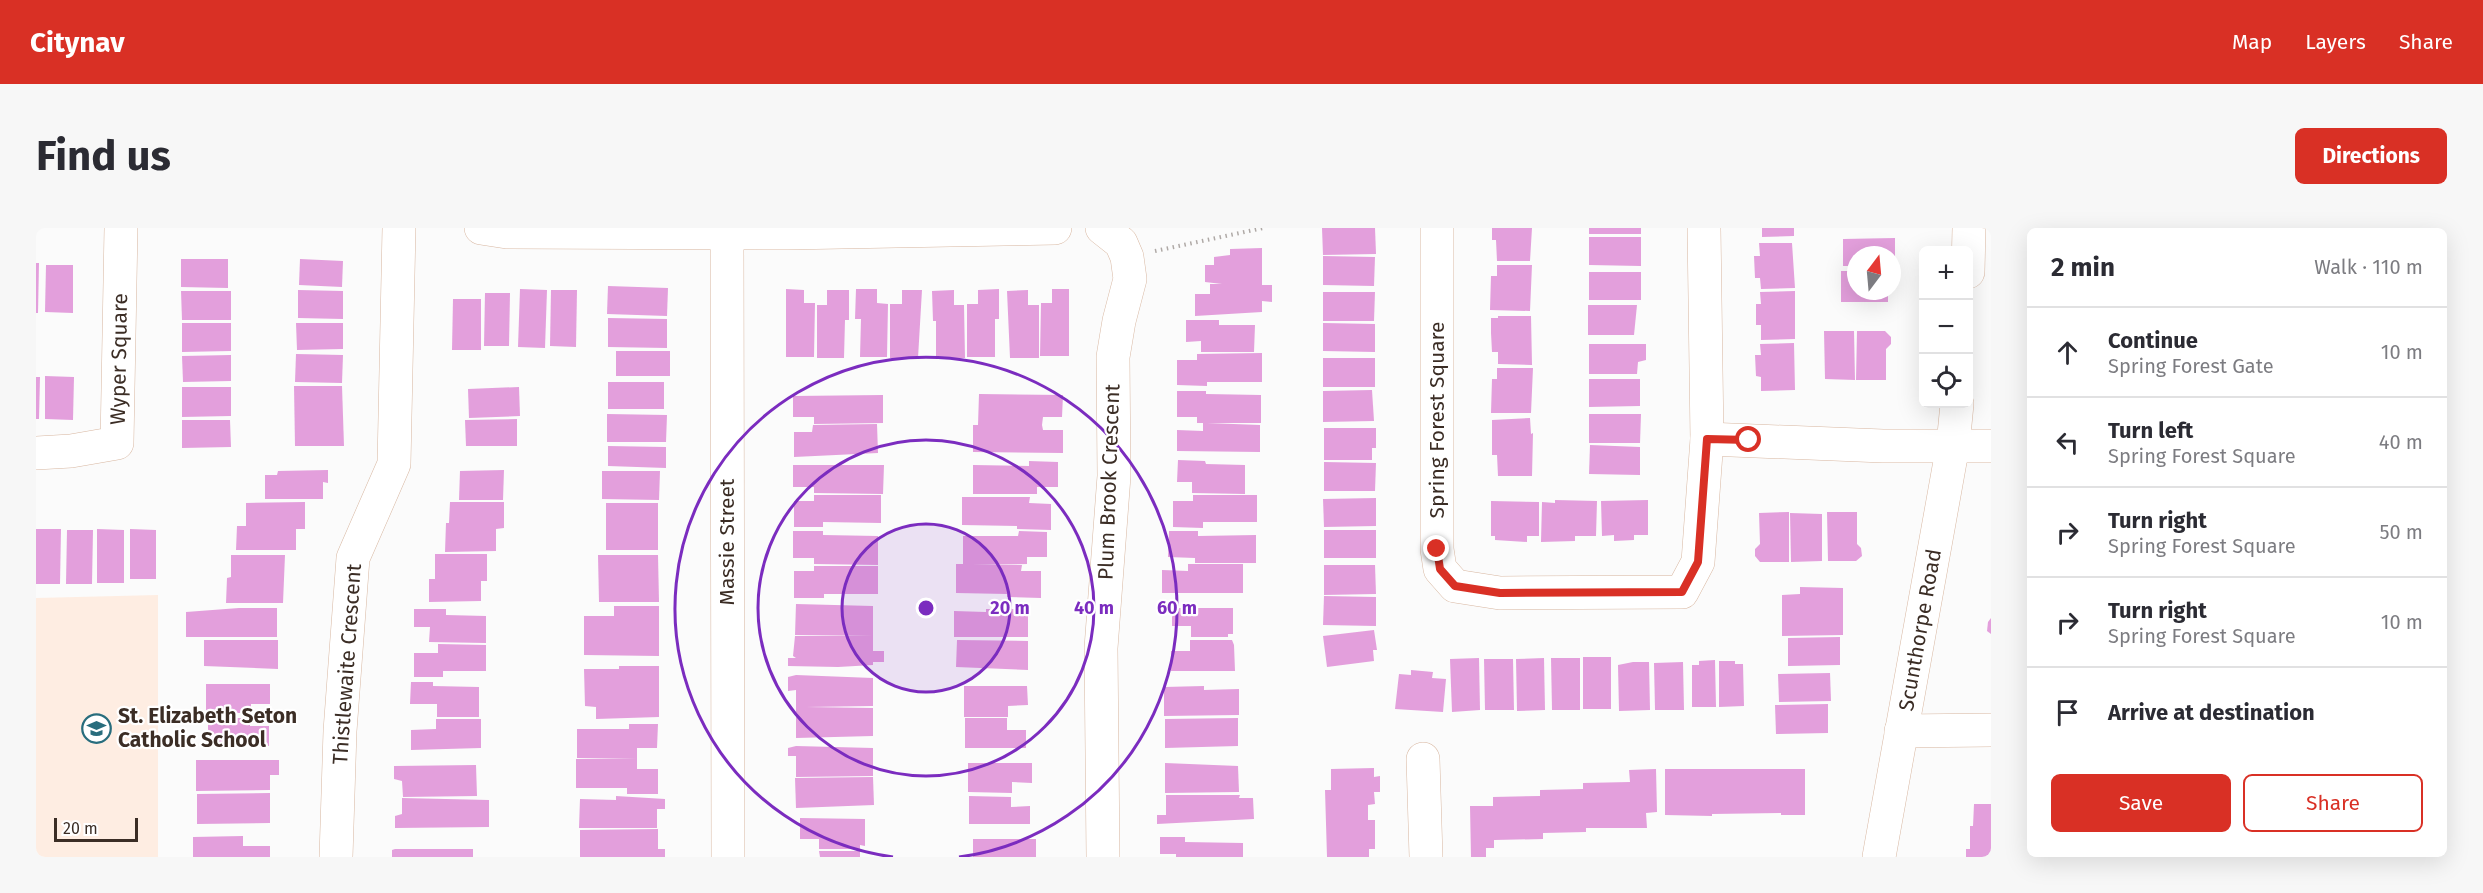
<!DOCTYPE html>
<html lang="en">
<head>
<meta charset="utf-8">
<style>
	:root { --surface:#fff; --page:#f7f7f7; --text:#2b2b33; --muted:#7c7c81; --line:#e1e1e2; --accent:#d93025 }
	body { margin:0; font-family:"Fira Sans",sans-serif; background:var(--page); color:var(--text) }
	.controls { position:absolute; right:18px; top:18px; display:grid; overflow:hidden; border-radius:9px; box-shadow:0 6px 24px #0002 }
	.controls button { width:54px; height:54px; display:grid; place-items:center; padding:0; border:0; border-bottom:2px solid var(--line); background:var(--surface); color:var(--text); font:30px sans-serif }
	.compass { position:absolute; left:1811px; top:18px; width:54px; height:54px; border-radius:50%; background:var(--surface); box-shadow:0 6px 24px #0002; rotate:16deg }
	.scale { position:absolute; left:18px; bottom:15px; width:84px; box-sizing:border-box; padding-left:6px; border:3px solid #3b2d25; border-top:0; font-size:16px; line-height:21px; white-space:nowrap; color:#3b2d25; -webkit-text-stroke:4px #fff; paint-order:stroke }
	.stop { position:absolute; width:18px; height:18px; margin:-14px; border:4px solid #d93025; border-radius:50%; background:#fff }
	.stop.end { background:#d93025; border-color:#fff; box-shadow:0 2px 6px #0008 }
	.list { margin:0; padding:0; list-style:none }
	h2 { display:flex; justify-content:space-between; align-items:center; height:78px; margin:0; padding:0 24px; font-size:26px }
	h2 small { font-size:20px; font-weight:400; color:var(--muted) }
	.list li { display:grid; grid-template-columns:39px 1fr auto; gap:18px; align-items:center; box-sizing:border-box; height:90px; padding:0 24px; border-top:2px solid var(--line) }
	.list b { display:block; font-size:22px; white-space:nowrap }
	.list p { margin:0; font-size:20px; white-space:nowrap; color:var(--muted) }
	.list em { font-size:20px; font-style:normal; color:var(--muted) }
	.actions { display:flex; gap:12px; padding:18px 24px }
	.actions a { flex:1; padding:14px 0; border:2px solid var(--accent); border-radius:9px; text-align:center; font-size:21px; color:var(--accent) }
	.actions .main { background:var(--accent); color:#fff }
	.icon { flex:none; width:33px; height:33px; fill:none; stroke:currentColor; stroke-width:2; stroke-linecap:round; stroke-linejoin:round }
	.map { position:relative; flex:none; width:1955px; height:629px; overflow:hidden; border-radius:9px }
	header { display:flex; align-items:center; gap:36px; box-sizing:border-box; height:84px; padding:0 30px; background:var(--accent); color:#fff }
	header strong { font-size:28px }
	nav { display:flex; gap:33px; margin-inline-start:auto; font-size:21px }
	.intro { display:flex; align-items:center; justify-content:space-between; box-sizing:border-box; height:144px; padding:0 36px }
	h1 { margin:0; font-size:42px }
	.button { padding:15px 27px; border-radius:9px; background:var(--accent); color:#fff; font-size:21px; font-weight:700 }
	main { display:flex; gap:36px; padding:0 36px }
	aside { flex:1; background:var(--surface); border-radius:9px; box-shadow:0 6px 24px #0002 }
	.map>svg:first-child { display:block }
</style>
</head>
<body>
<header>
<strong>Citynav</strong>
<nav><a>Map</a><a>Layers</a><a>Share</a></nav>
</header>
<div class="intro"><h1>Find us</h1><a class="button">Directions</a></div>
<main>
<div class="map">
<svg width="1955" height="629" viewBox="0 0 1955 629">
	<rect width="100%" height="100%" fill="#fbfbfb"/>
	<path fill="#feede2" d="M122 367V629H0V370Z"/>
	<g fill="#e39fdc">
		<path d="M1286 0H1339L1340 26 1287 27Z"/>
		<path d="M1456 0H1496L1494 33H1461L1460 12H1456Z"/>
		<rect x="1553" y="0" width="52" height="6"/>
		<path d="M1726 0H1758V8L1726 9Z"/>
		<path d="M1553 9H1605V38L1553 37Z"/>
		<path d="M1859 10V37H1856V27H1820V38H1807V11Z"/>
		<path d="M1723 15H1756L1759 60 1725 61 1724 50H1719L1718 28H1724Z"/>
		<path d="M1226 20V57H1236V74L1226 73V84L1159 88V66H1174V56H1186L1169 54V37H1178V29L1194 27V21Z"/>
		<path d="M1287 28 1339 29 1338 58 1287 57Z"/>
		<path d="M145 31H192V60L145 59Z"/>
		<path d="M264 31 307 33 306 59 263 57Z"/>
		<path d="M0 35H3L2 85H0Z"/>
		<path d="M10 37H37V85L9 84Z"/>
		<path d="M1461 37H1496L1494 83 1454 82 1455 48H1461Z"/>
		<path d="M1805 43H1820V63H1852V74H1805Z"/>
		<rect x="1553" y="44" width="52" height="28"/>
		<path d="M572 58 632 60 631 88 571 86Z"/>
		<path d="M484 61 511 62 509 120 482 119Z"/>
		<path d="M750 61 768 62V75H779L778 129H750Z"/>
		<path d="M820 61H841V75L852 76 851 129H824L825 91H819Z"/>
		<path d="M963 61V91H959V129H931V76H942V62Z"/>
		<path d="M1016 61H1033V128H1004L1005 75H1016Z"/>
		<path d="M262 62 307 63V91L262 90Z"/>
		<path d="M515 62H541L540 119 514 118Z"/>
		<path d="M791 62H813V92H809L808 130H781V77H791Z"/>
		<path d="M866 62H886L882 130H854V76H866Z"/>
		<path d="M918 62V77H928L929 130H900V93H897L896 63Z"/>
		<path d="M992 62V77H1003V130H974L971 63Z"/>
		<path d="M145 63H195V92H146Z"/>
		<path d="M1759 63V111L1725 112V97H1720V76H1725L1724 64Z"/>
		<path d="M1287 64H1339L1338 93H1287Z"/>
		<path d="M449 65H474L473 118H448Z"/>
		<path d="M417 71H445V122H416Z"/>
		<path d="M1552 77H1601L1598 107H1552Z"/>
		<path d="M1462 88H1495L1496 137 1462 136V124H1456L1455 105V90H1462Z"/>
		<path d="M572 90 631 91V120L572 119Z"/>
		<path d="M1150 92H1183V97H1219L1218 124H1165V113L1150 114Z"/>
		<path d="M146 95H195V123L146 124Z"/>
		<path d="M260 95H307V121L261 122Z"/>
		<path d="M1287 95 1339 96V124L1287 123Z"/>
		<path d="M1788 103H1818L1819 152 1789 151Z"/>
		<path d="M1821 103H1849L1855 109V116L1850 121V152H1820Z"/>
		<path d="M1758 115 1759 162 1725 163V149L1720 148 1719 127H1725L1724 116Z"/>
		<path d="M1553 116H1610V132L1602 134 1601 146H1553Z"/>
		<rect x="580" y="123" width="54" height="25"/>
		<path d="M1226 125V154H1171V158L1141 157V132H1161V126Z"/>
		<path d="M260 126 307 127 306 155 259 154Z"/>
		<path d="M195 127V153L147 154 146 128Z"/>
		<rect x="1287" y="130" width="52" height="29"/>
		<path d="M1461 140H1497L1495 185H1455L1456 151H1461Z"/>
		<path d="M9 148 38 149 37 192 9 191Z"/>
		<path d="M0 149H4L3 191H0Z"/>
		<path d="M1553 151H1604V178L1553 179Z"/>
		<rect x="572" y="154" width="56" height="27"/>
		<path d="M258 158H306L308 218H259Z"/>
		<path d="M146 159H195V188L146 189Z"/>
		<path d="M483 159 484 188 433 190 432 161Z"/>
		<path d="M1336 162 1338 193 1287 194V163Z"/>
		<path d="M1141 163H1170V166L1225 167V195H1171L1224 197V224L1141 223V202L1167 203V195H1161V189H1141Z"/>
		<path d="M943 166 1027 167 1026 189H1007L1006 197 1007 202H1027V225L937 224V197H942Z"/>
		<path d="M847 167V195L778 196V189H757V168Z"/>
		<path d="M571 186 631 187 630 214H571Z"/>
		<path d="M1553 186H1605L1604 215H1553Z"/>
		<path d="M1494 190 1495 206 1497 205 1496 248H1462L1461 227H1456V192Z"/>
		<path d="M481 191V218H430L429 192Z"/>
		<path d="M146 192H194L195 219 146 220Z"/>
		<path d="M841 196 842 225 758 229V204H776L777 197Z"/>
		<path d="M1288 200H1340V220H1336V232H1288Z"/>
		<path d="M1554 217 1604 219V247L1553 246Z"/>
		<path d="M572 218 630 219V240L572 238Z"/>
		<path d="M1142 232 1169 233 1170 236 1209 237V266L1156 265V254H1141Z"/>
		<path d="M993 233 1022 234V259H1001V266H937V237L993 238Z"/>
		<path d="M1288 234 1340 235 1339 263H1288Z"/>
		<path d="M757 237H848L847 266 778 265V259H757Z"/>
		<path d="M292 242V255L287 254V271H229V247H241L242 243Z"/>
		<path d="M468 242 467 272H423L424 243Z"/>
		<path d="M566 243H624L623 272 566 271Z"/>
		<path d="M778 267H845V295L787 294V299H758V273H778Z"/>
		<path d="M1157 267H1221V294H1167V300L1137 299V273H1157Z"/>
		<path d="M926 269H994L993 275 1015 276V302L981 301V298L926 297Z"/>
		<path d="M1340 270V298L1288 299 1287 271Z"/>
		<path d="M1519 272 1561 273 1560 308H1539V313L1505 314 1506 274 1519 275Z"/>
		<path d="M1612 272V307H1598V312L1578 313V307L1566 308 1565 273Z"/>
		<path d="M1455 273 1503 274V308H1491V314L1459 312V308H1455Z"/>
		<path d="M269 274V301H260V322H200L201 298H210V275Z"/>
		<path d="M414 274H468V300L460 301V323L409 324 410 295H413Z"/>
		<rect x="570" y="275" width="52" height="47"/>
		<path d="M1753 284V334H1724L1719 328V321L1724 316 1723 285Z"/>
		<path d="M1791 284H1821V316L1825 320 1826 328 1820 333H1792Z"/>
		<path d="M1754 285 1786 286V333L1755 334Z"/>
		<path d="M0 301H25L24 356H0Z"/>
		<path d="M61 301 88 302V355H61Z"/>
		<path d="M94 301 120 302V351H94Z"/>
		<path d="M31 302H57L56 356H30Z"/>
		<rect x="1288" y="302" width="52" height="28"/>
		<path d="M757 303H787V307L842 308V337L778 336V330H757Z"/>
		<path d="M983 303 1011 304V329H991V336L936 337H986L985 343H1005V370L971 369V366L920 365V336H927V308H982Z"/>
		<path d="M1133 303H1162V308L1220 307V335H1159V330L1132 329Z"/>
		<path d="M399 326H451V353H445V373L393 374V351H399Z"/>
		<path d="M195 327H249L247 375H190L191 350 195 349Z"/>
		<path d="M562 327H622L623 374H563Z"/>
		<path d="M1152 336H1207V365H1126V342L1152 343Z"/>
		<path d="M1288 337H1339L1340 366 1288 367Z"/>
		<path d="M778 338H842V366H788V370H758V343H778Z"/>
		<path d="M1764 359 1807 360V407L1746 408V367L1764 366Z"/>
		<path d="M1288 368 1340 369V398L1287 397Z"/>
		<path d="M760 376 837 378V408L759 407Z"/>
		<path d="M578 378H623V428L548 427V388H578Z"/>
		<path d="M203 380H241V409H150V384Z"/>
		<path d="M1136 380H1197V406H1192V409H1155V398H1136Z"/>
		<path d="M378 381H410V387L450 388V415L393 414 394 399H378Z"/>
		<path d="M950 381H992V409H918V383L950 384Z"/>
		<path d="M1955 390V406L1951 403 1952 394Z"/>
		<path d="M1338 402 1341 422H1337L1338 433 1291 439 1287 408Z"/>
		<path d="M759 408H837V423H848V434H837V437L802 439 752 438V430H760L757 428Z"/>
		<path d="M1804 409V437L1752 438V410Z"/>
		<path d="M168 412H242V441L168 438Z"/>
		<path d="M921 412 992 413V442L920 439Z"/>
		<path d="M1154 412H1196L1198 417 1199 443H1135V423H1154Z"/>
		<path d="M402 416 450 417V443H407V449H378V425H402Z"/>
		<rect x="1547" y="429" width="28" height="52"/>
		<path d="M1443 430 1444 482 1416 484 1414 431Z"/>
		<path d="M1508 430 1509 482 1481 483 1480 431Z"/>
		<path d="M1515 430H1544V482H1516Z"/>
		<path d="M1448 431H1477L1478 482H1449Z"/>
		<path d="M1679 432 1680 479H1656V437H1663V433Z"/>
		<path d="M1683 433H1699V436H1707L1708 478 1683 479Z"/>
		<path d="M1597 434H1613L1614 482 1583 483 1582 437Z"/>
		<path d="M1647 434 1648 482H1619L1618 435Z"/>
		<path d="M583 438H623V489L560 491V479L549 478 548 441H583Z"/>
		<path d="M1375 442 1397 444 1396 450 1410 451 1407 484 1359 481 1363 446 1375 447Z"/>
		<path d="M1794 445 1795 473 1743 474 1742 446Z"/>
		<path d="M760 447 837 450V478L770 479 837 480V508L760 510V462L752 463V449Z"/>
		<path d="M375 454H397V458L443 459V489H401V476H374Z"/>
		<path d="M170 456H234V476H215V485H170Z"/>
		<path d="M928 458H991L992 477 972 478V489H928Z"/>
		<path d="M1168 458V462L1203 461V487L1128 488V459Z"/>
		<path d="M1792 476V505L1740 506 1739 477Z"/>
		<path d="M172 490H214V498H233V518H172Z"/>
		<path d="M929 490H971V502H990V520H929Z"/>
		<path d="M1202 490V518L1129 520V491Z"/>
		<path d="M400 491H445V520L375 522V502L400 501Z"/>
		<path d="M593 496H622L621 520H601V531L541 530V501H593Z"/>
		<path d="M760 518 837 520V548L760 549V528H752V520Z"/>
		<path d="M540 531H601V541H622V566H591V560H540Z"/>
		<path d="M160 532H243V547H234V562L160 563Z"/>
		<path d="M932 535H996V555L976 554V565L932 564Z"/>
		<path d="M1129 535 1202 538 1203 564 1129 565Z"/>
		<path d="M440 537 441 568 367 569 366 553 358 551V538Z"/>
		<path d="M1338 540V549L1344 548V564H1338L1339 576 1332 577V592H1339V621H1333V629H1291L1289 562H1295V541Z"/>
		<path d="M1620 541 1621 584 1610 585 1611 600H1550V604L1507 605V611L1458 612V620H1450V629H1435L1434 578H1457V569L1504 568V562L1547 561V555L1594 554 1593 542Z"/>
		<path d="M1629 541H1769V587H1745V585L1676 586V588L1629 587Z"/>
		<path d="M837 549 838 577 760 580 759 550Z"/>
		<path d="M234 565V595L161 596V566Z"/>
		<path d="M1130 567H1204L1203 570H1217L1218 591 1121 596V587H1130Z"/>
		<path d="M580 568 629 571V581H621V600H543L544 571 580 572Z"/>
		<path d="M933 568 975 569V579L994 578V596H933Z"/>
		<path d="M366 570 453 572V599L359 600V588L366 586Z"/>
		<path d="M1938 576H1955V629H1930V621H1934V598H1937Z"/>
		<path d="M764 590 829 591V618L824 617V621H783V611H764Z"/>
		<path d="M622 601V621H629V629H544V602Z"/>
		<path d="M207 608V618H234V629H157V609Z"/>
		<path d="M1124 609H1149V614L1207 615V629H1140V626H1124Z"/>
		<rect x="937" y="611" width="63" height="18"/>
		<path d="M437 621V629H356V622L359 621Z"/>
		<path d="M783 623H824V629H784Z"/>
	</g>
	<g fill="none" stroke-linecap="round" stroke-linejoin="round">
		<defs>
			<g id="minor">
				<path d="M445 0 471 4 752 5 1019 0"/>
				<path d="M691 0 692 629"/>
				<path d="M1066 0 1085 15 1091 29 1094 51 1083 93 1077 129 1078 248 1065 420 1067 629"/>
				<path d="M1401 0V321L1404 341 1419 358 1464 365 1646 364 1662 334 1671 211 1668 0"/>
				<path d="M1932 44 1933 0"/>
				<path d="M1671 211 1847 218H1955"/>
				<path d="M0 225 35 223 81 215 85 0"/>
				<path d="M1865 503 1955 502"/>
				<path d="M1387 531 1390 629"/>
				<path d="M300 629 304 503 317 330 358 236 363 0"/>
				<path d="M1843 629 1917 217 1921 176"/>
			</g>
		</defs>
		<use href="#minor" stroke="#d8b7a1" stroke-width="34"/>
		<path stroke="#afa9a6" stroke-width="4" stroke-dasharray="1.5 4.5" stroke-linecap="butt" d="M1119 23 1227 0"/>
		<use href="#minor" stroke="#fff" stroke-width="33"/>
	</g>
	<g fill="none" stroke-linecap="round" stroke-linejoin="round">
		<path stroke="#d93025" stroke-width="8" d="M1401 321 1404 341 1419 358 1464 365 1646 364 1662 334 1671 211 1713 212"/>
	</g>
	<circle cx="890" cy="380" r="84" fill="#7b2cbf" fill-opacity=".12"/>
	<g fill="none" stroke="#7b2cbf" stroke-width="3">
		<circle cx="890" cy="380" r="84"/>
		<circle cx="890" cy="380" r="168"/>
		<path d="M857 629A251 251 0 1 1 923 629"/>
	</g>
	<defs>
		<symbol id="school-ring" viewBox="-11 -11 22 22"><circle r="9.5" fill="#fff" stroke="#286d7d" stroke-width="1.5"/><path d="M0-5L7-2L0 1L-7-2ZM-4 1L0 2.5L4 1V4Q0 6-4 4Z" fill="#286d7d"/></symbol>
	</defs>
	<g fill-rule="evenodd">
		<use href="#school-ring" x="44" y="484" width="33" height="33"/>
	</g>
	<g text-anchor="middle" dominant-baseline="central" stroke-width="4.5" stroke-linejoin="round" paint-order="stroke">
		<g font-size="21" fill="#3b2d25" stroke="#fff">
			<text transform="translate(83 131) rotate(-89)">Wyper Square</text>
			<text transform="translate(1401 192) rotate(-90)">Spring Forest Square</text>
			<text transform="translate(1073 254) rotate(-88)">Plum Brook Crescent</text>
			<text transform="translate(691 314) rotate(-90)">Massie Street</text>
			<text transform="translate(1884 402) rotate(-80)">Scunthorpe Road</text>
			<text transform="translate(311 436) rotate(-86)">Thistlewaite Crescent</text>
		</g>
		<g font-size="21" font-weight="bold" fill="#3b2d25" stroke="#fff" text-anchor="start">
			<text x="82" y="488">St. Elizabeth Seton<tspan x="82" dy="24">Catholic School</tspan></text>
		</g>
	</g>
	<circle cx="890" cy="380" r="9" fill="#7b2cbf" stroke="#fff" stroke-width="3"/>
	<g font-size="18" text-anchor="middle" font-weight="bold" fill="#7b2cbf" stroke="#fff" stroke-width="4.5" stroke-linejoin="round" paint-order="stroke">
		<text x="974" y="386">20 m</text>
		<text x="1058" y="386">40 m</text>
		<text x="1141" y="386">60 m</text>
	</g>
</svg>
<div class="controls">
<button>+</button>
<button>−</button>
<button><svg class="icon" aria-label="locate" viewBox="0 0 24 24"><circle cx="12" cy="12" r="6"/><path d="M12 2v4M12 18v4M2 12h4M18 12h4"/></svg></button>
</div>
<svg class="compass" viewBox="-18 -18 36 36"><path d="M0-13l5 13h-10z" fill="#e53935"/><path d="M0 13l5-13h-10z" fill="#7c7c81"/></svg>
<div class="scale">20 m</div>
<div class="stop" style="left:1713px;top:212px"></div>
<div class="stop end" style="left:1401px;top:321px"></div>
</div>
<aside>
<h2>2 min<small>Walk · 110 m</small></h2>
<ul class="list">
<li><svg class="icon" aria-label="ahead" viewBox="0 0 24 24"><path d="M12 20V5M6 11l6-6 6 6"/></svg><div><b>Continue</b><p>Spring Forest Gate</p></div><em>10 m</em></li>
<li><svg class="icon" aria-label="left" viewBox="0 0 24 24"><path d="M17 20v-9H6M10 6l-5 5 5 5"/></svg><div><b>Turn left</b><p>Spring Forest Square</p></div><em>40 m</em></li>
<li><svg class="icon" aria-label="right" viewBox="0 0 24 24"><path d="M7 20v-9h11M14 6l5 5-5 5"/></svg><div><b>Turn right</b><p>Spring Forest Square</p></div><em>50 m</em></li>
<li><svg class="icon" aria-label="right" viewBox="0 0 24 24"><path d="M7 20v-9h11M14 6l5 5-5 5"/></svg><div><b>Turn right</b><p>Spring Forest Square</p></div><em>10 m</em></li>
<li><svg class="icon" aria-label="arrive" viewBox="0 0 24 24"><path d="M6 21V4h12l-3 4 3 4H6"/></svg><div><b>Arrive at destination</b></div></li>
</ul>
<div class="actions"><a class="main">Save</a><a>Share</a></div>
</aside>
</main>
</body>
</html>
